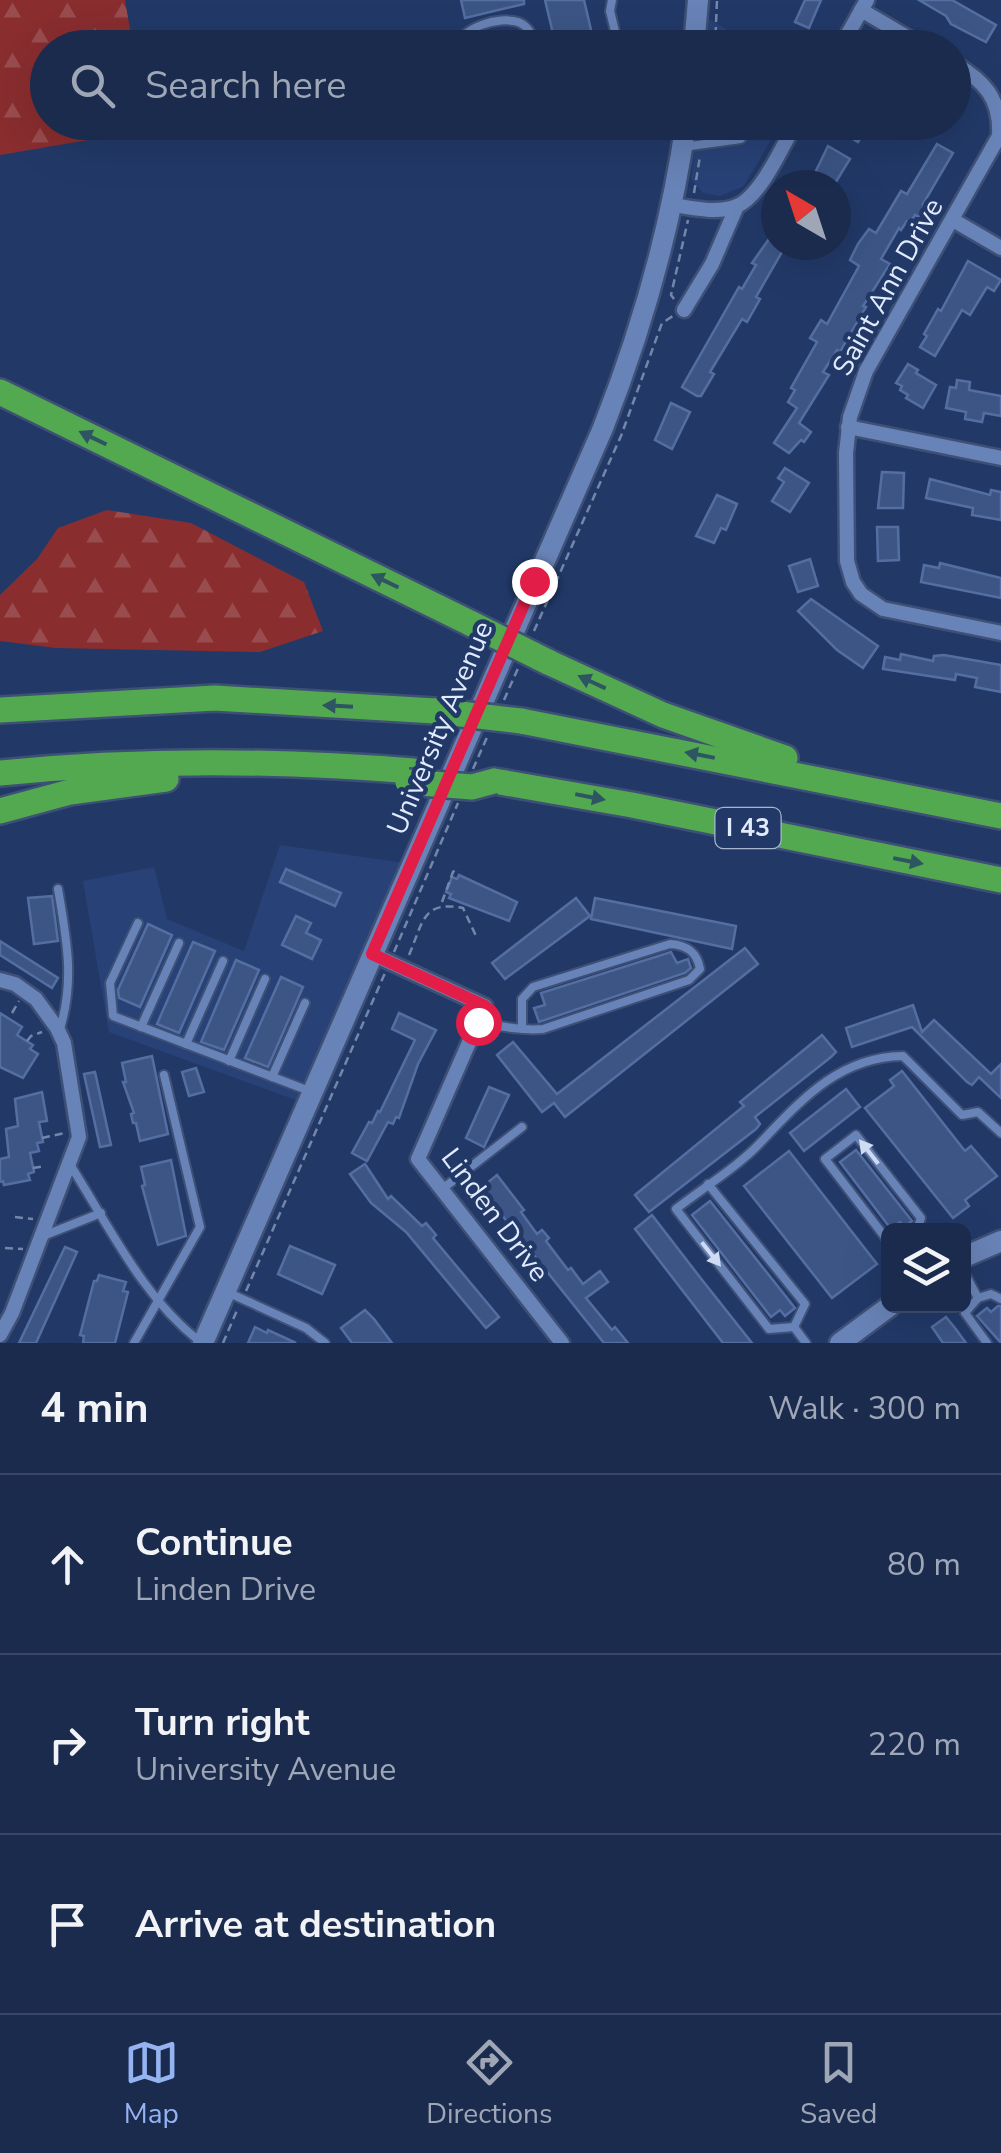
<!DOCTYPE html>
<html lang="en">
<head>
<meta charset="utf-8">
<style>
	:root { --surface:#1a2b4e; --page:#233355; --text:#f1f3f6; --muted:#9fa7b6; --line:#384766; --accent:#95b2f1 }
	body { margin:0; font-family:"Nunito Sans",sans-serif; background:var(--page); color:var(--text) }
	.controls { position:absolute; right:30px; bottom:30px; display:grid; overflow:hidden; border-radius:15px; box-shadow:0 10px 40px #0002 }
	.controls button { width:90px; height:90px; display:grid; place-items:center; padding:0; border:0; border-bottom:2px solid var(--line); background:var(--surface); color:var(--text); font:50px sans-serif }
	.compass { position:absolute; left:761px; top:170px; width:90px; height:90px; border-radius:50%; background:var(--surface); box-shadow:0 10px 40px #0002; rotate:321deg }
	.stop { position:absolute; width:30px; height:30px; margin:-22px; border:8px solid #e11d48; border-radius:50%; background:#fff }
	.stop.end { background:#e11d48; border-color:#fff; box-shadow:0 2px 10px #0008 }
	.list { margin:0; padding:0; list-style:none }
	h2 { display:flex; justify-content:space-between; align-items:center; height:130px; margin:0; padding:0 40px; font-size:42px }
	h2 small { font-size:32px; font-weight:400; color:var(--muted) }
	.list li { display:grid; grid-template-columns:65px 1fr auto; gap:30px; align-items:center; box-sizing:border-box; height:180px; padding:0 40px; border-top:2px solid var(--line) }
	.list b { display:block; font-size:38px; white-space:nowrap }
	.list p { margin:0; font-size:32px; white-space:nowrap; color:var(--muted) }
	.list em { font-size:32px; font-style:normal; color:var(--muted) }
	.icon { flex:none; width:55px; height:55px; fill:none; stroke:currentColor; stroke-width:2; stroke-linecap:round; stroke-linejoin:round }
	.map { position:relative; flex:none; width:1001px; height:1343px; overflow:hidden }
	.search { position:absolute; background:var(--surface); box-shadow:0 10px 40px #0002; left:30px; right:30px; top:30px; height:110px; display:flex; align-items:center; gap:25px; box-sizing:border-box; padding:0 35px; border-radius:55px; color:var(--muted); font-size:38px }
	.sheet { height:670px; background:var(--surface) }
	nav { display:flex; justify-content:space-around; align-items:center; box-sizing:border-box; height:140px; border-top:2px solid var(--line); background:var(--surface); font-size:28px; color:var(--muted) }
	nav a { display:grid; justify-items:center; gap:5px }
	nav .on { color:var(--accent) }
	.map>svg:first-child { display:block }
</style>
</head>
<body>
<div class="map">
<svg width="1001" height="1343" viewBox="0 0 1001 1343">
	<defs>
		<pattern id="forest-firs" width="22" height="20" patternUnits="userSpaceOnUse" patternTransform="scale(2.5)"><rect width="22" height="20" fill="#892d2f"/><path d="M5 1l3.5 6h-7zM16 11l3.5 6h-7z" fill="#994c4e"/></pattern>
	</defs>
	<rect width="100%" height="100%" fill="#223968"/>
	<g fill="#284277">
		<path d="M709 19 756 47H706Z"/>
		<path d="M698 123H781L744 186 720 196 703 193 691 179Z"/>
		<path d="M280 845 411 864 307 1104 109 1032 83 881 154 867 167 919 244 951Z"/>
	</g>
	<g fill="url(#forest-firs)">
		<path d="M0 0H125L133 47 48 48V122L146 123 147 130 0 155Z"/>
		<path d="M107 510 191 523 304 582 323 631 260 652 56 648 0 641V595L37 559 58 528Z"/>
	</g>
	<g fill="#3c5585" stroke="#546ea1" stroke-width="2.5">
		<path d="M461 0H524V4L465 18Z"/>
		<path d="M545 0H584L592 34 555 42Z"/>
		<path d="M805 0H821L809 28 795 22Z"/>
		<path d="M919 0H952L996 25 986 42 951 24 946 16Z"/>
		<path d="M843 122H870L858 142 838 130Z"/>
		<path d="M937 144 953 153 923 204 926 206 919 217 915 215 910 223 907 221 901 230 899 228 881 259 890 264 863 306 866 307 840 352 837 350 823 372 829 375 799 423 811 432 804 442 801 440 789 453 774 443 797 408 788 402 795 390 791 388 817 342 810 338 821 320 827 324 859 266 850 260 858 244 869 229 876 233 901 191 907 194Z"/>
		<path d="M828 146 850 159 834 185 814 175Z"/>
		<path d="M776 229V245H786L756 297 760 299 747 322 742 319 710 372 714 374 701 396H697L682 387 739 287 742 289 756 265 752 263Z"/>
		<path d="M968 261 1001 280 994 291 987 287 970 315 962 310 935 356 920 347 927 336 924 334 938 309 941 311Z"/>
		<path d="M908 364 918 370 916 373 936 385 923 408 906 398 908 395 900 390 902 386 896 383Z"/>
		<path d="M957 380 970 382 969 390 1001 396V416L984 413 982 422 965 419 966 412 946 408 950 387 956 388Z"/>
		<path d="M671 403 690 412 672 449 655 440Z"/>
		<path d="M785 468 809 483 790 512 772 501 784 482 778 478Z"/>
		<path d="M882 472 904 473 903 508H878Z"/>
		<path d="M930 479 990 495 991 490 1001 492V520L972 515 973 508 926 498Z"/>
		<path d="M717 495 737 504 726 530 721 528 714 543 696 536Z"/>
		<path d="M877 527H898L899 560 878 561Z"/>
		<path d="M810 559 818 586 798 592 789 566Z"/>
		<path d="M940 563 1001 578V598L921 582 924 565 939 568Z"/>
		<path d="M811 599 878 646 863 668 837 650 798 611Z"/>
		<path d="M901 654 933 661 934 656 944 655 1001 665V692L975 687 977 678 956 674 955 680 883 669 885 657 900 660Z"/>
		<path d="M286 869 341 893 335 906 280 882Z"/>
		<path d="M459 875 517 902 509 921 449 898 451 894 446 892 452 877 457 879Z"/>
		<path d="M52 896 58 941 34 944 28 898Z"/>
		<path d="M576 898 590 916 505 979 492 963Z"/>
		<path d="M595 898 736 926 732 949 591 919Z"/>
		<path d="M296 916 311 923 306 933 321 940 312 959 282 945Z"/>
		<path d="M148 924 172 935 140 1007 119 998 118 990Z"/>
		<path d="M0 941 58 978 52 988 0 955Z"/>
		<path d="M193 942 215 951 179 1033 157 1024Z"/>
		<path d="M745 948 758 964 565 1117 554 1103 542 1112 497 1055 513 1042 557 1094Z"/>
		<path d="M671 952 677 963 688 959 691 968 685 973 539 1022 534 1008 545 1005 541 993Z"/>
		<path d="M236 960 259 970 224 1050 201 1042Z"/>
		<path d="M281 977 303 987 268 1067 245 1058Z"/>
		<path d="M913 1005 922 1032 934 1020 991 1074 1001 1064V1098L979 1077 972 1085 967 1082 912 1027 852 1047 846 1028Z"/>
		<path d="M0 1013 22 1027 17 1035 33 1045 30 1049 38 1054 23 1078 0 1067Z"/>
		<path d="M399 1013 436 1030 418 1064 399 1118 396 1117 393 1124 388 1122 367 1161 352 1153 369 1122 372 1123 378 1111 380 1112 415 1040 392 1029Z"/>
		<path d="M822 1035 836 1052 831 1057 755 1117 760 1124 756 1129 649 1212 635 1195 744 1106 740 1102Z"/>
		<path d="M152 1056 168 1134 140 1141 136 1123H133L131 1114 134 1113 123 1082H126L122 1063Z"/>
		<path d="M196 1068 204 1092 189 1096 182 1072Z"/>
		<path d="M902 1071 965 1151 971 1146 997 1176 965 1200 969 1206 953 1218 865 1108 894 1086 890 1080Z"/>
		<path d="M95 1072 111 1145 100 1147 84 1074Z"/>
		<path d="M489 1087 509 1095 484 1147 466 1138Z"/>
		<path d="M846 1089 860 1107 804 1151 790 1133Z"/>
		<path d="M42 1092 47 1121 39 1122 43 1142 37 1143 39 1151 30 1153 34 1172 28 1174 30 1180 4 1185 3 1181 0 1182V1159L9 1157 6 1129 18 1126 15 1099Z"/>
		<path d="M856 1150 912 1221 904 1227 900 1222 891 1229 840 1162Z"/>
		<path d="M789 1151 877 1264 832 1298 744 1186Z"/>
		<path d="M171 1160 186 1236 158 1245 142 1186 145 1185 141 1167Z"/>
		<path d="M365 1164 388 1199 391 1196 422 1226 426 1223 436 1235 433 1238 499 1317 486 1328 406 1232 371 1203 350 1174Z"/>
		<path d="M497 1175 524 1210 521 1212 537 1234 542 1230 549 1238 546 1241 568 1270 571 1268 583 1284 600 1271 608 1282 586 1298 608 1325 612 1330 615 1327 628 1343H604L489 1199 482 1187Z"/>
		<path d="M710 1201 795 1308 785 1316 780 1310 771 1317 692 1215Z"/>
		<path d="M652 1215 699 1276 752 1343H723L635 1229Z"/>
		<path d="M290 1246 335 1265 322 1294 278 1274Z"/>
		<path d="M65 1247 77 1252 36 1343H19Z"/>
		<path d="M99 1275 126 1282 123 1291 128 1292 115 1343H83L84 1336 80 1335 94 1281H97Z"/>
		<path d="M998 1306H1001V1343L977 1316 987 1308 991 1312Z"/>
		<path d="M365 1310 374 1319 392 1343H352L341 1328Z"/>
		<path d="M946 1317 955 1328 966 1343H943L932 1327Z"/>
		<path d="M255 1327 267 1333 268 1330 296 1343H248Z"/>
	</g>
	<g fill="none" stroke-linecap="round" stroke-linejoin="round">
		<defs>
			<g id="lane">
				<path d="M612 0 610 11 619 48"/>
				<path d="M457 48C461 27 499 16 518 22 529 26 534 38 536 48"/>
				<path d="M683 147 741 139 751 122"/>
				<path d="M58 889C67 941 75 982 59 1032"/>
				<path d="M138 923 110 983 113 1016 312 1092"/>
				<path d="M478 1022C500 1026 521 1031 543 1029L689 980 700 969C697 952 687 945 670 944L533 987 522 999V1029"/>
				<path d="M141 1027 179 943"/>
				<path d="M186 1044 223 961"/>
				<path d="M229 1061 265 979"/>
				<path d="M272 1077 305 1003"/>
				<path d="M69 1163C108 1224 143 1299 202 1343"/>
				<path d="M708 1184 805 1304 794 1327"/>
				<path d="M441 1190 522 1127"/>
				<path d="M43 1236 101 1213"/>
				<path d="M888 1241 825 1159 856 1135 921 1218 917 1230"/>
				<path d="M964 1272 978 1298"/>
				<path d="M227 1292 306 1328 325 1343"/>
				<path d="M794 1327 769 1329 676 1209C704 1187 738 1167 762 1141 803 1098 840 1057 903 1056L962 1115 978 1112 1001 1133"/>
				<path d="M794 1327 806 1343"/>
				<path d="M134 1343 200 1227 164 1075"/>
				<path d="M987 1343 965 1313 978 1298 991 1294 1001 1299"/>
			</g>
			<g id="street">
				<path d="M861 10 926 48"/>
				<path d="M840 48 867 0"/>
				<path d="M954 63C984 81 1001 98 999 136L866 371 850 417 846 453 847 561 853 582 861 594 883 609 1001 633"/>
				<path d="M673 205C692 208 718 214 737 206 761 196 783 145 796 122"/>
				<path d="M953 220 1001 248"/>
				<path d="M684 310 712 264 737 206"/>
				<path d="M848 427 1001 458"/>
				<path d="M372 954 485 1006 418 1159 562 1343"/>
				<path d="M0 980 15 984 36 999 57 1028 64 1043 79 1137 12 1313 0 1335"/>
			</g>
			<g id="secondary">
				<path d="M694 48 698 0"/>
				<path d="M964 1257 1001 1241"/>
				<path d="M203 1343 603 428C642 329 671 228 686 122"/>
				<path d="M840 1343 890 1306"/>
			</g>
			<g id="highway">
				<path d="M0 392 472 624"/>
				<path d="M548 662 663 715 785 758"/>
				<path d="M0 710 215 698 435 711"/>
				<path d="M521 721 1001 816"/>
				<path d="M0 773C138 759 275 760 413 771"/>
				<path d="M494 781 632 805 1001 880"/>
				<path d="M0 811 70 792 166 779"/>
			</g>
		</defs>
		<use href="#lane" stroke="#3e5075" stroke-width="12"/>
		<use href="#street" stroke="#3e5075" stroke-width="19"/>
		<use href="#secondary" stroke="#3e5075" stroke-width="25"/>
		<use href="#highway" stroke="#3e5075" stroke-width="30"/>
		<g stroke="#7587a9" stroke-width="2.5" stroke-dasharray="8 5" stroke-linecap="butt">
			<path d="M715 48 717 0"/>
			<path d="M704 133 705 122"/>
			<path d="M694 193 700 156"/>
			<path d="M674 299 671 295 688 220"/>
			<path d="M534 631 621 436 662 323 673 316"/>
			<path d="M504 700 519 666"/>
			<path d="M473 769 488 735"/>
			<path d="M442 902 453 872 458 867"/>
			<path d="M394 952 458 803"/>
			<path d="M409 955C423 923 422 900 463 908L476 936"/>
			<path d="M12 1013 19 1001"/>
			<path d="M27 1041 31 1036 42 1032"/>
			<path d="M42 1138 65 1133"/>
			<path d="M33 1168 45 1166"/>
			<path d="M15 1217 33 1219"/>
			<path d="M5 1248 23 1249"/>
			<path d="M246 1291 385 973"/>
			<path d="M223 1343 238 1308"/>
		</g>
		<use href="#lane" stroke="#6883b7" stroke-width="8"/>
		<use href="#street" stroke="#6883b7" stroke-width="14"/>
		<use href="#secondary" stroke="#6883b7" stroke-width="20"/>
		<use href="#highway" stroke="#53a94f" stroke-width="25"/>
		<defs>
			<g id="highway-bridge">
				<path d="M472 624 548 662"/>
				<path d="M435 711 521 721"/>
				<path d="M408 782 472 787 494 781"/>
			</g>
		</defs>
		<use href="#highway-bridge" stroke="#3e5075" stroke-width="30" stroke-linecap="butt"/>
		<use href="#highway-bridge" stroke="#53a94f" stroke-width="25"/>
	</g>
	<defs><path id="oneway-solid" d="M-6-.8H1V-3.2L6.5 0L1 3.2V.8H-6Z" transform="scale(2.5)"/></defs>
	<g fill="#2e5562">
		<use href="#oneway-solid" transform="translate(93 438) rotate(-154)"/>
		<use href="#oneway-solid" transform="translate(385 581) rotate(-154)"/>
		<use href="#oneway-solid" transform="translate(592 682) rotate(-155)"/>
		<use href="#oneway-solid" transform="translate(338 706) rotate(-177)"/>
		<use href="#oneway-solid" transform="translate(700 755) rotate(-169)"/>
		<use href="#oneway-solid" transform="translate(590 797) rotate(11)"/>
		<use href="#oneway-solid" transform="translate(908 861) rotate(11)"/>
	</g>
	<g fill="#cfdbf2">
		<use href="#oneway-solid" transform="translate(869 1152) rotate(-128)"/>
		<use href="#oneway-solid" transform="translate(711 1254) rotate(52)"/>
	</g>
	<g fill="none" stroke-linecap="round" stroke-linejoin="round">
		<path stroke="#e11d48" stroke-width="12" d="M478 1022 485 1006 372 954 534 581"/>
	</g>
	<g text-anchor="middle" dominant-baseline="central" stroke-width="9" stroke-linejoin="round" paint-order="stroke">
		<rect fill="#223968" stroke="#a8b6d0" stroke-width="2.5" x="715.5" y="808" width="65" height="40" rx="8"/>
		<g font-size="25" font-weight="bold" fill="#e1ebfc">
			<text x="748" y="828">I 43</text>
		</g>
		<g font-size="28" fill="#e1ebfc" stroke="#223968">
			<text transform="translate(888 287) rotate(-61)">Saint Ann Drive</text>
			<text transform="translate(440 728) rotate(-67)">University Avenue</text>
			<text transform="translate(495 1215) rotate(53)">Linden Drive</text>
		</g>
	</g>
</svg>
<div class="controls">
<button><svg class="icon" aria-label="layers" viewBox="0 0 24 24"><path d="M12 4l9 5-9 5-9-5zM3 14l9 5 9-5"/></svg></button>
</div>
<svg class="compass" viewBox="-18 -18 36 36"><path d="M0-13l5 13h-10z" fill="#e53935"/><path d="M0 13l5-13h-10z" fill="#9fa7b6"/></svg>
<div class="stop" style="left:478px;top:1022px"></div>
<div class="stop end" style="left:534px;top:581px"></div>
<div class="search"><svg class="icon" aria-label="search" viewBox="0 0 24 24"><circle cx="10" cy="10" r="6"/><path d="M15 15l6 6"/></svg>Search here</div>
</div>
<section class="sheet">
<h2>4 min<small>Walk · 300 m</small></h2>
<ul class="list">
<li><svg class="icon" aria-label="ahead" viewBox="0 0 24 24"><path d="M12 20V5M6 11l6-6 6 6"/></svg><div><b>Continue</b><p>Linden Drive</p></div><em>80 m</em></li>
<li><svg class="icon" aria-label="right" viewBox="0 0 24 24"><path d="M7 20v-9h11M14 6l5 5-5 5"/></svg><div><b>Turn right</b><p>University Avenue</p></div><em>220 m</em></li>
<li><svg class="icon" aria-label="arrive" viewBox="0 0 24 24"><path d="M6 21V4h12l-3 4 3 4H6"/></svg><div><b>Arrive at destination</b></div></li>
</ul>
</section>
<nav>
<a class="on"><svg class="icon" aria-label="map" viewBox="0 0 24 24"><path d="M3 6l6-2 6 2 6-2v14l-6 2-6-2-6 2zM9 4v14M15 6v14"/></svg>Map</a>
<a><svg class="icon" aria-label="directions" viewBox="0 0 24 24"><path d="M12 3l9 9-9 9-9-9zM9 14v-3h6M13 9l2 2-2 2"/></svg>Directions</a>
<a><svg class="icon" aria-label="saved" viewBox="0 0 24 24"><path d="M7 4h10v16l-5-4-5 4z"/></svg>Saved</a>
</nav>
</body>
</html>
